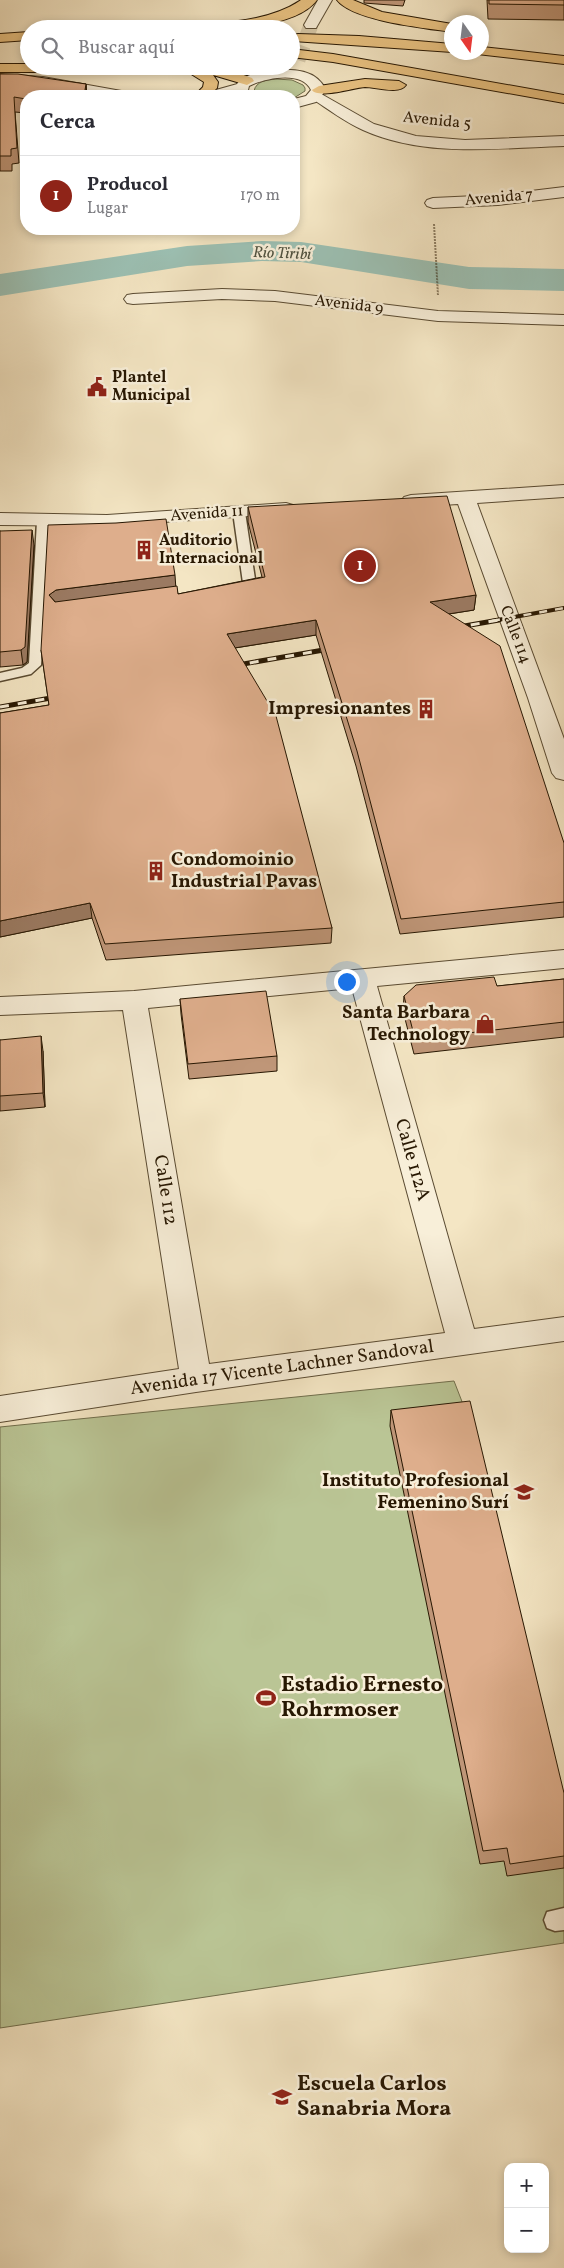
<!DOCTYPE html>
<html lang="es">
<head>
<meta charset="utf-8">
<style>
	:root { --surface:#fff; --page:#f2f2f3; --text:#2b2b33; --muted:#7c7c81; --line:#e1e1e2; --accent:#8f2418 }
	body { margin:0; font-family:Vollkorn,serif; background:var(--page); color:var(--text) }
	.controls { position:absolute; right:15px; bottom:15px; display:grid; overflow:hidden; border-radius:10px; box-shadow:0 2px 8px #0003 }
	.controls button { width:45px; height:45px; display:grid; place-items:center; padding:0; border:0; border-bottom:1px solid var(--line); background:var(--surface); color:var(--text); font:25px sans-serif }
	.compass { position:absolute; left:444px; top:15px; width:45px; height:45px; border-radius:50%; background:var(--surface); box-shadow:0 2px 8px #0003; rotate:166deg }
	.you { position:absolute; left:346px; top:981px; width:18px; height:18px; margin:-12px; border:4px solid #fff; border-radius:50%; background:#1a73e8; box-shadow:0 0 0 8px #1a73e833 }
	.badge { display:grid; place-items:center; width:32px; height:32px; border-radius:50%; background:var(--accent); color:#fff; font-size:16px; font-weight:700 }
	.pin { position:absolute; translate:-50% -50%; border:2px solid #fff; box-shadow:0 1px 5px #0006 }
	.list { margin:0; padding:0; list-style:none }
	h2 { display:flex; justify-content:space-between; align-items:center; height:65px; margin:0; padding:0 20px; font-size:21px }
	h2 small { font-size:16px; font-weight:400; color:var(--muted) }
	.list li { display:grid; grid-template-columns:32px 1fr auto; gap:15px; align-items:center; box-sizing:border-box; height:80px; padding:0 20px; border-top:1px solid var(--line) }
	.list b { display:block; font-size:19px; white-space:nowrap }
	.list p { margin:0; font-size:16px; white-space:nowrap; color:var(--muted) }
	.list em { font-size:16px; font-style:normal; color:var(--muted) }
	.icon { flex:none; width:28px; height:28px; fill:none; stroke:currentColor; stroke-width:2; stroke-linecap:round; stroke-linejoin:round }
	.map { position:relative; flex:none; width:564px; height:2268px; overflow:hidden }
	.search { position:absolute; background:var(--surface); box-shadow:0 2px 8px #0003; left:20px; top:20px; width:280px; height:55px; display:flex; align-items:center; gap:12px; box-sizing:border-box; padding:0 18px; border-radius:28px; color:var(--muted); font-size:19px }
	.panel { position:absolute; background:var(--surface); box-shadow:0 2px 8px #0003; left:20px; top:90px; width:280px; height:145px; border-radius:20px }
	.map>svg:first-child { display:block }
</style>
</head>
<body>
<div class="map">
<svg width="564" height="2268" viewBox="0 0 564 2268">
	<rect width="100%" height="100%" fill="#f4e6c4"/>
	<filter id="stains"><feTurbulence type="fractalNoise" baseFrequency=".004" numOctaves="4"/><feColorMatrix values="0 0 0 0 .2 0 0 0 0 .09 0 0 0 0 .02 0 0 0 .5 -.17"/></filter>
	<radialGradient id="worn" r=".72"><stop offset=".6" stop-color="#630" stop-opacity="0"/><stop offset="1" stop-color="#630" stop-opacity=".3"/></radialGradient>
	<g fill="#bac595" stroke="#706e4c">
		<path d="M276 79 292 80 303 85 305 88V91L294 98 260 96 254 91C256 81 267 80 276 79Z"/>
		<path d="M454 1381 468 1417 564 1821V1943L0 2028V1427Z"/>
	</g>
	<g fill="none" stroke-linecap="round" stroke-linejoin="round">
		<path fill="#9cc0b3" fill-rule="evenodd" d="M262 241 301 242 469 267 564 269V291L469 289 301 262 262 261 187 266 0 296V274L187 246Z"/>
		<path stroke="#d5c7a7" stroke-width="15" stroke-dasharray="15 8" stroke-linecap="butt" d="M298 60 311 25"/>
		<defs>
			<g id="service">
				<path d="M239 508 245 512 256 586 254 589 231 591 229 588 231 585 243 583 233 512Z"/>
				<path d="M43 517 49 521 41 665 31 674 0 681V673L22 668 29 663 37 521Z"/>
				<path d="M564 1908V1930L555 1931 547 1928 544 1920 547 1912Z"/>
			</g>
			<g id="minor">
				<path d="M0 74 43 77 127 92 134 96H104L43 85 0 82Z"/>
				<path d="M241 83 246 84 248 87C239 98 216 97 203 96L205 93Z"/>
				<path d="M316 91 374 124 416 136 465 140 564 136V146C498 148 425 158 363 130 345 122 328 109 311 98L309 95 311 92Z"/>
				<path d="M564 187V197L498 205 433 208 427 206 425 203 427 200 433 198 498 195Z"/>
				<path d="M222 289 275 291 438 311 564 315V325L438 321 275 301 222 299 133 304 127 303 124 299 127 295 133 294Z"/>
				<path d="M564 485V497L477 503 564 739V780L556 778 552 773 528 698 458 504 411 507 404 505 401 501 404 497 411 495Z"/>
				<path d="M286 503 293 505 296 509 293 513 107 526 0 525V513L107 515Z"/>
				<path d="M564 950V968L377 986 474 1329 564 1317V1341L196 1392 0 1422V1396L179 1369 123 1010 0 1015V997L134 991ZM352 988 445 1333 209 1364 148 1008Z"/>
			</g>
			<g id="tertiary">
				<path d="M318 0H332L316 28H306L304 25Z"/>
				<path d="M273 70C294 69 316 69 326 90L316 102 294 108V99L306 96 311 90C302 70 265 78 249 86L248 90 252 96H238L234 90C239 74 258 73 273 70Z"/>
			</g>
			<g id="trunk">
				<path d="M301 0H317C290 36 187 29 146 29L153 25C200 22 260 28 301 0Z"/>
				<path d="M337 0H353L382 12 452 24V32C425 28 353 21 337 0Z"/>
				<path d="M29 32V40L0 42V34Z"/>
				<path d="M298 34 359 36 452 44V52L293 41 291 38 293 35Z"/>
				<path d="M482 47 564 56V64L477 54 476 52H482Z"/>
				<path d="M291 49 333 54 564 95V103L333 62 291 57Z"/>
				<path d="M0 64H29V66H210L227 69 252 78 254 81 247 85 213 75 218 82 217 88 209 96H194L203 87 204 82 188 72H0Z"/>
				<path d="M365 79 399 81 406 85C399 95 376 87 365 87 353 88 318 99 312 90L319 86Z"/>
			</g>
		</defs>
		<use href="#service" stroke="#5a4b32" stroke-width="3"/>
		<use href="#minor" stroke="#5a4b32" stroke-width="2"/>
		<use href="#tertiary" stroke="#5a4b32" stroke-width="2"/>
		<use href="#trunk" stroke="#271702" stroke-width="2"/>
		<path stroke="#271702" stroke-width="2" stroke-dasharray="0.5 1" stroke-linecap="butt" d="M434 224 438 295"/>
		<use href="#service" fill="#f8efd9" fill-rule="evenodd"/>
		<use href="#minor" fill="#f8efd9" fill-rule="evenodd"/>
		<use href="#tertiary" fill="#f8efd9" fill-rule="evenodd"/>
		<use href="#trunk" fill="#eac382" fill-rule="evenodd"/>
		<defs>
			<path id="rail-far1" d="M492 621 564 608"/>
			<g id="rail">
				<path d="M453 628 499 620"/>
				<path d="M232 666 335 648"/>
				<path d="M0 707 62 696"/>
			</g>
		</defs>
		<use href="#rail-far1" stroke="#271702" stroke-width="4"/>
		<use href="#rail" stroke="#271702" stroke-width="5"/>
		<use href="#rail-far1" stroke="#f8efd9" stroke-width="2.5" stroke-dasharray="8" stroke-linecap="butt"/>
		<use href="#rail" stroke="#f8efd9" stroke-width="3" stroke-dasharray="9" stroke-linecap="butt"/>
	</g>
	<g fill="#bf9678" stroke="#271702">
		<path d="M364 0H405L403 6 364 3Z"/>
		<path d="M487 0H564V20L488 19Z"/>
		<path d="M0 74 86 84 87 96H26V113L15 112 19 163 12 164V171H0Z"/>
		<path d="M248 507 476 595 474 610 449 614 564 843V917L400 934 356 766 316 635 235 648 332 928 331 943 106 960 92 918 0 937V713L49 705 41 650 176 586 178 594 262 577 248 522Z"/>
		<path d="M0 531 34 545 27 662 23 665 0 667Z"/>
		<path d="M564 979V1037L414 1054 403 1011 404 996Z"/>
		<path d="M180 999 277 1056V1071L189 1079 181 1014Z"/>
		<path d="M0 1040 43 1051 45 1107 0 1111Z"/>
		<path d="M391 1410 564 1793V1868L507 1876 504 1861 480 1864 390 1426Z"/>
	</g>
	<g fill="#9b7a62" stroke="#271702">
		<path d="M86 84 87 96H84Z"/>
		<path d="M32 530 34 545 27 662 23 665 21 650Z"/>
		<path d="M175 575 176 590 58 605 49 595 56 590Z"/>
		<path d="M476 595 474 610 429 617 430 602Z"/>
		<path d="M316 620V635L228 649 227 634Z"/>
		<path d="M90 903 92 918 0 937V921Z"/>
		<path d="M41 1036 43 1051 45 1107 43 1093Z"/>
	</g>
	<g fill="#deae8c" stroke="#271702">
		<path d="M489 0H564V5L489 4Z"/>
		<path d="M0 74H18L86 84 84 96H26V99L14 97 17 148 11 149V156H0Z"/>
		<path d="M447 496 476 595 430 602 500 646 564 843V902L401 919 357 751 316 620 227 634 276 716 332 928 105 944 90 903 0 921V713L49 705 41 650 48 525 116 523 166 519 175 575 56 590 49 595 55 602 177 586 178 594 265 577 248 507Z"/>
		<path d="M32 530 25 647 21 650 0 652V531Z"/>
		<path d="M494 977 497 986 564 979V1022L415 1039 404 996 416 985Z"/>
		<path d="M266 991 277 1056 188 1064 180 999Z"/>
		<path d="M41 1036 43 1093 0 1096V1040Z"/>
		<path d="M470 1401 564 1793V1856L510 1864 507 1848 483 1851 391 1410Z"/>
	</g>
	<defs>
		<symbol id="civic-bare" viewBox="-9 -9 18 18"><path d="M-.6-6.5H3V-4.5H.6V-3L4-1V1h2V6H-6V1h2V-1L-.6-3ZM-1.2 2.5V6h2.4V2.5Z" fill="#8f2418" stroke="#f8efd9" stroke-width="2.5" paint-order="stroke"/></symbol>
		<symbol id="building-bare" viewBox="-9 -9 18 18"><path d="M-4-6H4V6H1V3H-1V6H-4ZM-2.5-4.3h1.7v1.8h-1.7ZM.8-4.3h1.7v1.8H.8ZM-2.5-1h1.7V.8h-1.7ZM.8-1h1.7V.8H.8Z" fill="#8f2418" stroke="#f8efd9" stroke-width="2.5" paint-order="stroke"/></symbol>
		<symbol id="shop-bare" viewBox="-9 -9 18 18"><path d="M-5-2.5h2.3a2.7 3.5 0 0 1 5.4 0H5L5.5 6h-11ZM-1.5-2.5h3a1.5 2.3 0 0 0-3 0Z" fill="#8f2418" stroke="#f8efd9" stroke-width="2.5" paint-order="stroke"/></symbol>
		<symbol id="school-bare" viewBox="-9 -9 18 18"><path d="M0-5L7-2L0 1L-7-2ZM-4 1L0 2.5L4 1V4Q0 6-4 4Z" fill="#8f2418" stroke="#f8efd9" stroke-width="2.5" paint-order="stroke"/></symbol>
		<symbol id="stadium-bare" viewBox="-9 -9 18 18"><path d="M0-5a6.5 5 0 1 0 0 10a6.5 5 0 1 0 0-10ZM-3.5-1.8h7v3.6h-7Z" fill="#8f2418" stroke="#f8efd9" stroke-width="2.5" paint-order="stroke"/></symbol>
	</defs>
	<g fill-rule="evenodd">
		<use href="#civic-bare" x="83" y="373" width="28" height="28"/>
		<use href="#building-bare" x="130" y="536" width="28" height="28"/>
		<use href="#building-bare" x="412" y="695" width="28" height="28"/>
		<use href="#building-bare" x="142" y="857" width="28" height="28"/>
		<use href="#shop-bare" x="471" y="1010" width="28" height="28"/>
		<use href="#school-bare" x="510" y="1478" width="28" height="28"/>
		<use href="#stadium-bare" x="252" y="1684" width="28" height="28"/>
		<use href="#school-bare" x="268" y="2083" width="28" height="28"/>
	</g>
	<g text-anchor="middle" dominant-baseline="central" stroke-width="5" stroke-linejoin="round" paint-order="stroke">
		<g font-size="16" fill="#271702" stroke="#f8efd9">
			<text transform="translate(437 121) rotate(6)">Avenida 5</text>
			<text transform="translate(499 198) rotate(-5)">Avenida 7</text>
			<text transform="translate(349 305) rotate(7)">Avenida 9</text>
			<text transform="translate(207 514) rotate(-4)">Avenida 11</text>
			<text transform="translate(515 635) rotate(69)">Calle 114</text>
		</g>
		<g font-size="16" font-style="italic" fill="#505240" stroke="#f8efd9">
			<text transform="translate(282 254) rotate(2)">Río Tiribí</text>
		</g>
		<g font-size="16" font-weight="bold" fill="#271702" stroke="#f8efd9" text-anchor="start">
			<text x="112" y="378">Plantel<tspan x="112" dy="18">Municipal</tspan></text>
			<text x="159" y="541">Auditorio<tspan x="159" dy="18">Internacional</tspan></text>
		</g>
		<g font-size="19" font-weight="bold" fill="#271702" stroke="#f8efd9" text-anchor="end">
			<text x="411" y="709">Impresionantes</text>
			<text x="171" y="860" text-anchor="start">Condomoinio<tspan x="171" dy="22">Industrial Pavas</tspan></text>
			<text x="470" y="1013">Santa Barbara<tspan x="470" dy="22">Technology</tspan></text>
			<text x="509" y="1481">Instituto Profesional<tspan x="509" dy="22">Femenino Surí</tspan></text>
		</g>
		<g font-size="19" fill="#271702" stroke="#f8efd9">
			<text transform="translate(412 1160) rotate(74)">Calle 112A</text>
			<text transform="translate(165 1190) rotate(81)">Calle 112</text>
			<text transform="translate(282 1368) rotate(-8)">Avenida 17 Vicente Lachner Sandoval</text>
		</g>
		<g font-size="22" font-weight="bold" fill="#271702" stroke="#f8efd9" text-anchor="start">
			<text x="281" y="1685">Estadio Ernesto<tspan x="281" dy="25">Rohrmoser</tspan></text>
			<text x="297" y="2084">Escuela Carlos<tspan x="297" dy="25">Sanabria Mora</tspan></text>
		</g>
	</g>
	<rect width="100%" height="100%" filter="url(#stains)"/>
	<rect width="100%" height="100%" fill="url(#worn)"/>
</svg>
<div class="controls">
<button>+</button>
<button>−</button>
</div>
<svg class="compass" viewBox="-18 -18 36 36"><path d="M0-13l5 13h-10z" fill="#e53935"/><path d="M0 13l5-13h-10z" fill="#7c7c81"/></svg>
<div class="you"></div>
<div class="pin badge" style="left:360px;top:566px">1</div>
<div class="search"><svg class="icon" aria-label="search" viewBox="0 0 24 24"><circle cx="10" cy="10" r="6"/><path d="M15 15l6 6"/></svg>Buscar aquí</div>
<section class="panel">
<h2>Cerca<small></small></h2>
<ul class="list">
<li><span class="badge">1</span><div><b>Producol</b><p>Lugar</p></div><em>170 m</em></li>
</ul>
</section>
</div>
</body>
</html>
